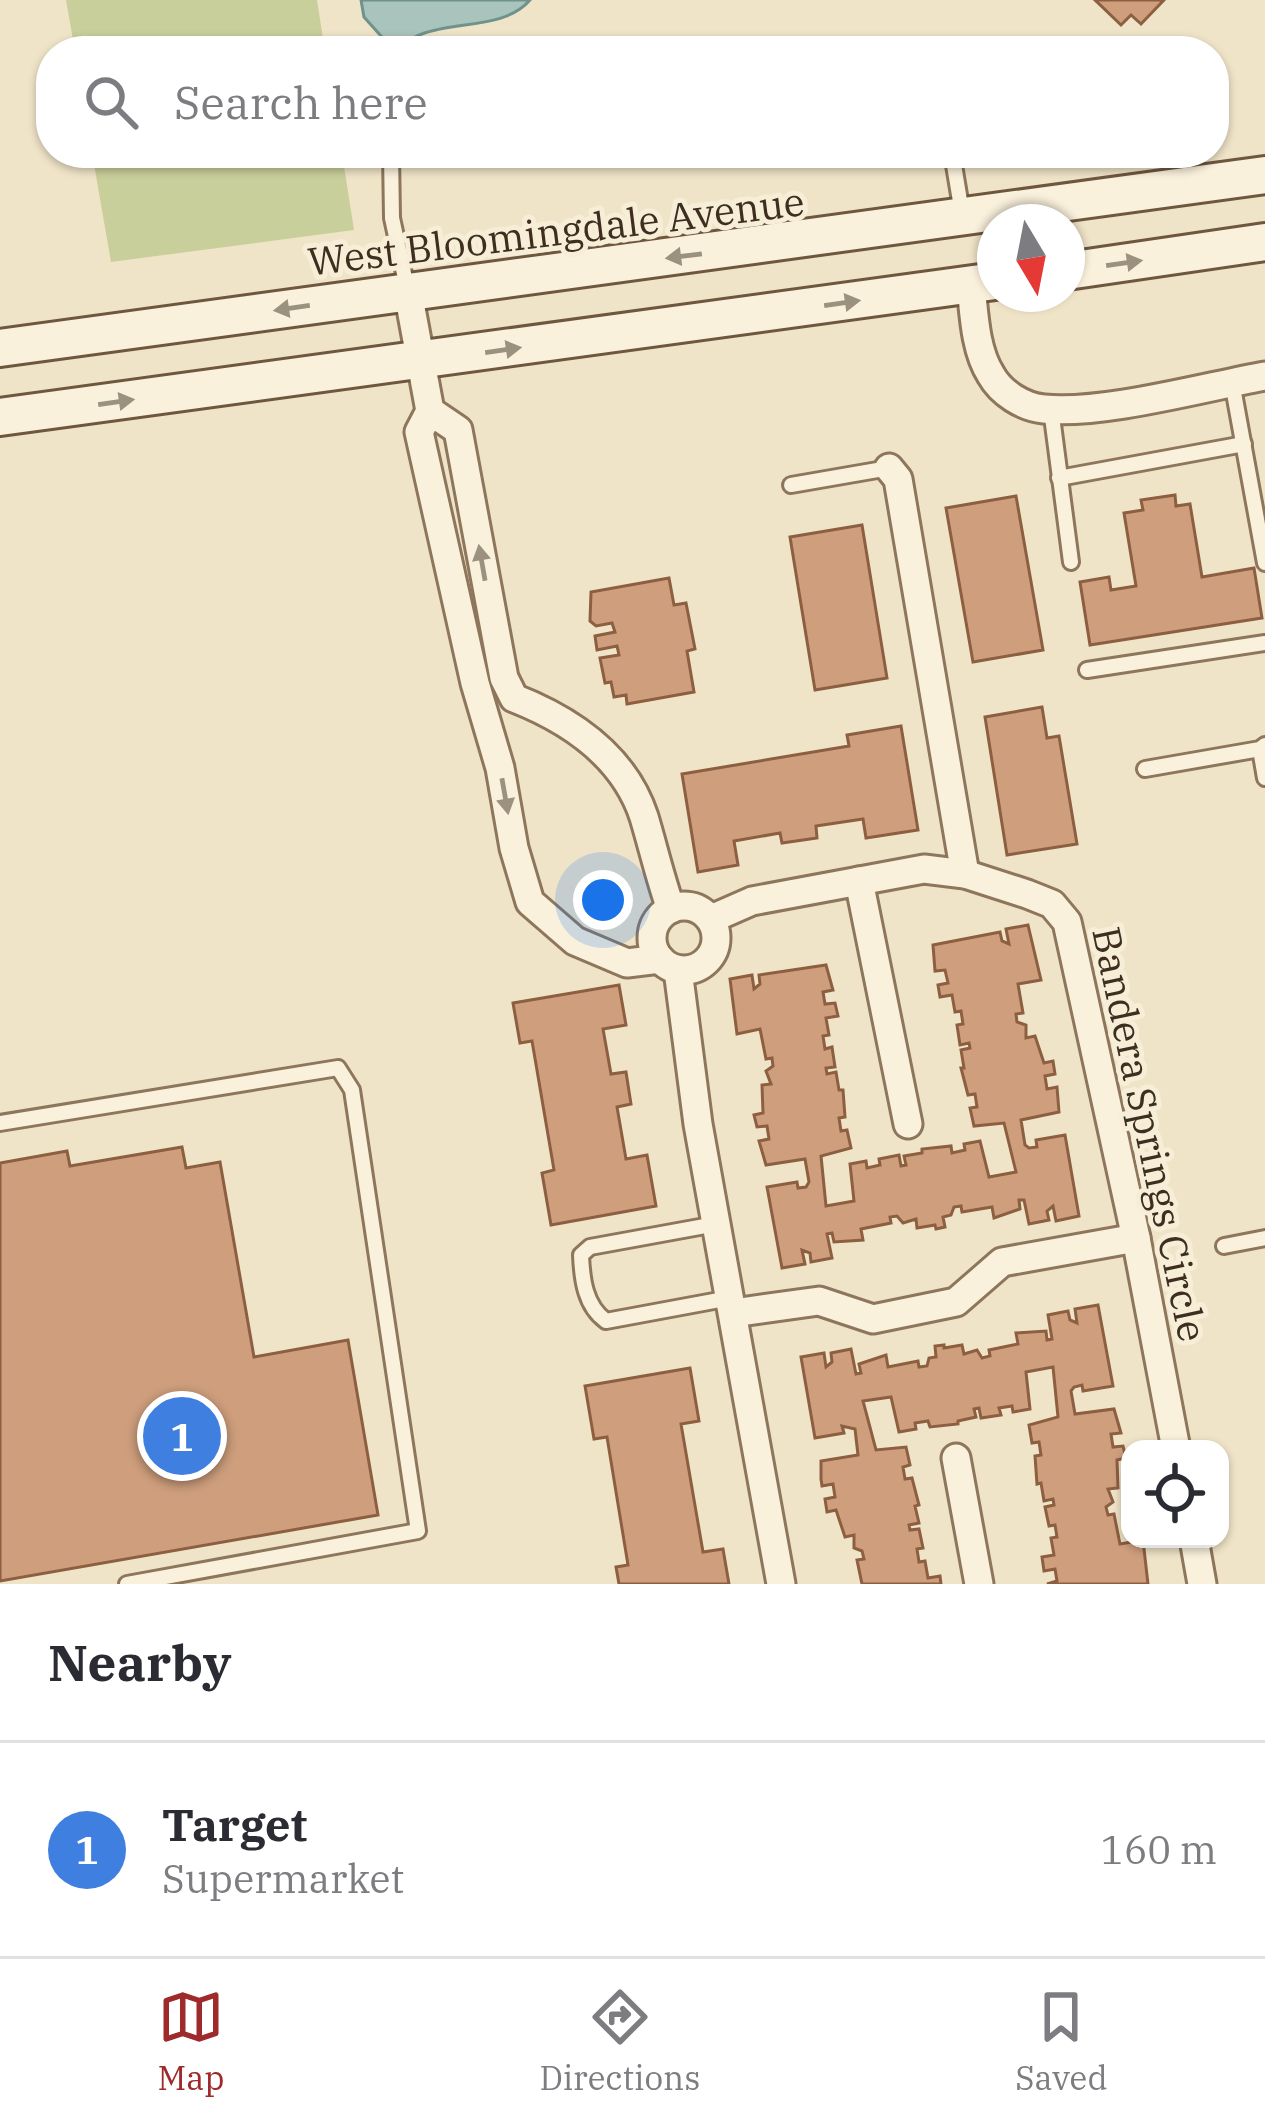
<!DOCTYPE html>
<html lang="en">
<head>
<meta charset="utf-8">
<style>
	:root { --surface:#fff; --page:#f7f7f7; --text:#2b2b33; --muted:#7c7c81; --line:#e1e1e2; --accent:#9e2a2b }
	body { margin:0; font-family:"IBM Plex Serif",serif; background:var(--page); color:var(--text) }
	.controls { position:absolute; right:36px; bottom:36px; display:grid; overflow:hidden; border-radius:24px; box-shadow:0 3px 9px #0004 }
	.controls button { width:108px; height:108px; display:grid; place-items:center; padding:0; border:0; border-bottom:3px solid var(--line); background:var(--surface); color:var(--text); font:60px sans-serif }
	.compass { position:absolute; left:977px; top:204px; width:108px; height:108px; border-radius:50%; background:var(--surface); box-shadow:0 3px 9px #0004; rotate:170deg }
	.you { position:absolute; left:603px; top:900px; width:42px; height:42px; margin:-30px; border:9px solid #fff; border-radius:50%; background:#1a73e8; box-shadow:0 0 0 18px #1a73e833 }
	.badge { display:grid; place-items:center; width:78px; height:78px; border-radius:50%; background:var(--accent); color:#fff; font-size:39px; font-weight:700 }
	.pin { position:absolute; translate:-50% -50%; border:6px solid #fff; box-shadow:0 3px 12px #0006 }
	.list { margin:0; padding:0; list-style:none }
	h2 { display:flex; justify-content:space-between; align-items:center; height:156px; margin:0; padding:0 48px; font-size:51px }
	h2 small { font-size:39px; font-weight:400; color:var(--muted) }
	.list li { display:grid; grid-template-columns:78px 1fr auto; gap:36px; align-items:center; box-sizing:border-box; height:216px; padding:0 48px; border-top:3px solid var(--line) }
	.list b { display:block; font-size:45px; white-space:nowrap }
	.list p { margin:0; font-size:39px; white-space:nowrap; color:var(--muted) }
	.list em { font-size:39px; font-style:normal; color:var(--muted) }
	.icon { flex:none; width:66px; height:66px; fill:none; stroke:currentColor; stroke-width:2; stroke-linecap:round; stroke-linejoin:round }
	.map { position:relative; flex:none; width:1265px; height:1584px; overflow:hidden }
	.search { position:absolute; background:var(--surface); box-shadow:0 3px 9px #0004; left:36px; right:36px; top:36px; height:132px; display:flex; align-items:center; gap:30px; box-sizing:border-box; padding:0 42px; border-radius:48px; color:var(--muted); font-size:45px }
	.sheet { height:372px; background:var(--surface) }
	nav { display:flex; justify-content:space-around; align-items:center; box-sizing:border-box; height:168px; border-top:3px solid var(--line); background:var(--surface); font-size:33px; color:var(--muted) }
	nav a { display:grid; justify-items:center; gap:6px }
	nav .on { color:var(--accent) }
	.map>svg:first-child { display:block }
</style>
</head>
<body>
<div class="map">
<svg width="1265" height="1584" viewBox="0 0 1265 1584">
	<rect width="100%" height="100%" fill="#f0e4c8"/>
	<g fill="#c9cf9b">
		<path d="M66 0H317L325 51H75Z"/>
		<path d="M92 153H342L354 230 111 262Z"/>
	</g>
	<path fill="#a9c4bc" stroke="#6f938a" stroke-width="3" d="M361 0H530C505 29 456 21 422 34 405 40 399 51 379 51L381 36 364 17Z"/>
	<g fill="#cf9f7d" stroke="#8d5f41" stroke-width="3">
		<path d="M1095 0H1164L1141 24 1131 15 1121 25Z"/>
		<path d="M1175 495 1176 506 1190 504 1202 577 1254 568 1262 618 1090 645 1080 582 1109 577 1111 590 1136 586 1124 513 1143 510 1141 500Z"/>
		<path d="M1016 496 1043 650 973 662 946 508Z"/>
		<path d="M862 525 887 678 815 690 790 537Z"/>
		<path d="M669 578 674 605 686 603 695 649 687 651 694 692 627 704 626 695 614 697 611 682 605 683 600 658 619 655 617 646 597 650 595 636 615 632 612 623 596 626 590 621 591 592Z"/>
		<path d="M1042 707 1047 738 1059 736 1077 844 1007 855 985 717Z"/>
		<path d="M901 726 918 830 866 838 863 819 816 826 817 838 782 843 780 833 734 841 738 865 698 872 682 774 849 746 847 735Z"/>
		<path d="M1028 925 1041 980 1018 984 1023 1013 1016 1014 1017 1022 1026 1025V1038L1035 1036 1044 1063 1053 1061 1055 1074 1045 1076 1047 1089 1057 1087 1059 1112 1021 1120 1025 1145 1029 1148 1037 1147 1036 1140 1065 1135 1079 1216 1056 1221 1053 1206 1047 1211 1049 1220 1029 1224 1024 1200H1019L1020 1209 994 1218 992 1207 962 1212 961 1206 954 1207 951 1215 943 1217 945 1227 936 1229 935 1225 917 1228 916 1219 903 1223 897 1216 890 1217 891 1223 861 1229 863 1240 834 1242 832 1233 827 1234 832 1258 811 1262 810 1253 802 1250 805 1264 782 1268 767 1187 797 1182 798 1188 806 1187 809 1182 805 1159 766 1165 759 1141 769 1139 767 1126 757 1127 754 1115 763 1113 762 1085 771 1084 766 1071 773 1066 772 1058 766 1059 760 1029 737 1034 730 979 752 975 754 989 760 984 759 975 826 965 833 990 823 992 825 1004 835 1003 838 1016 826 1018 829 1035 823 1036 825 1049 832 1047 835 1067 826 1068 827 1074 836 1072 839 1090H843L845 1117 839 1118 841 1131 847 1130 851 1148 821 1156 826 1206 854 1201 850 1164 866 1161 867 1168 880 1165 879 1159 899 1155 901 1166 906 1165 904 1156 922 1153V1149L951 1146 952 1153 965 1150 964 1144 980 1141 989 1177 1016 1172 1004 1123 974 1126 970 1108 977 1107 975 1094 968 1095 961 1068H964L961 1050 970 1048 969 1043 960 1045 957 1025 963 1024 961 1011 955 1012 952 995 940 997 938 985 948 983 945 970 935 971 933 945 1000 932 1002 941 1009 944 1006 929Z"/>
		<path d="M619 985 626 1025 603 1029 611 1074 626 1072 631 1104 617 1107 626 1159 647 1155 656 1206 551 1225 542 1173 554 1170 532 1041 520 1043 513 1003Z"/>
		<path d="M182 1147 186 1168 220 1162 254 1357 348 1340 378 1515 0 1581V1163L67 1151 70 1166Z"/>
		<path d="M1098 1305 1113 1386 1083 1391 1082 1385 1074 1387 1071 1391 1075 1414 1114 1409 1121 1433 1111 1434 1113 1447 1123 1446 1126 1458 1117 1460 1118 1488 1108 1489 1113 1502 1106 1507 1108 1515 1114 1514 1120 1544 1143 1540 1148 1584H1047L1057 1581 1055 1569 1044 1571 1042 1557 1054 1555 1051 1538 1057 1537 1055 1525 1049 1526 1045 1507 1054 1505 1053 1499 1044 1501 1041 1483 1037 1484 1035 1456 1041 1455 1039 1442 1032 1443 1029 1425 1058 1417 1053 1367 1026 1372 1030 1409 1013 1412 1012 1406 999 1408 1001 1415 981 1418 979 1408 974 1409 976 1417 958 1421V1424L930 1427 928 1421 915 1423 916 1429 899 1432 891 1397 863 1401 876 1450 906 1447 910 1465 903 1467 905 1479 912 1478 919 1505 915 1506 919 1523 909 1525 910 1530 919 1529 923 1548 917 1549 919 1562 925 1561 928 1578 940 1576 941 1584H862L857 1560 864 1559 862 1551 854 1548V1535L845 1537 836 1510 827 1512 825 1499 835 1497 833 1484 822 1486 821 1479V1461L858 1455 855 1429 842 1426 844 1433 815 1438 801 1357 824 1353 826 1367 832 1362 831 1353 851 1349 856 1374 861 1373 859 1364 886 1355 888 1367 918 1361 919 1367 927 1366 929 1358 936 1357 935 1346 944 1345V1348L962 1345 964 1354 977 1350 982 1358 990 1356 989 1350 1018 1344 1016 1333 1046 1331 1047 1340 1052 1339 1048 1315 1068 1311 1070 1320 1077 1323 1075 1309Z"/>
		<path d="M690 1368 699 1421 681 1424 703 1552 723 1549 729 1584H619L616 1567 628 1565 607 1437 594 1439 585 1386Z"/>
	</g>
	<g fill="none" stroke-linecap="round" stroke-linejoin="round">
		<defs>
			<g id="service">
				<path d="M391 153 392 218 408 292"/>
				<path d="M952 153 962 213"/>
				<path d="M1232 382 1265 563"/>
				<path d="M1051 409 1071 562"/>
				<path d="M1059 478 1244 444"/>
				<path d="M791 485 889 468"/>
				<path d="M1087 670 1265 643"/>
				<path d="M1260 749 1265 778"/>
				<path d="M1145 769 1260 749 1265 745"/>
				<path d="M0 1123 338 1068 352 1090 418 1531 127 1584"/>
				<path d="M716 1224 590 1247 581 1255C582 1279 585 1306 606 1321L730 1298"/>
				<path d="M1224 1246 1265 1238"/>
			</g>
			<g id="minor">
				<path d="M971 285C974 314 975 350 991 375 1001 393 1023 407 1044 409 1103 415 1204 387 1265 376"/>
				<path d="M408 292 430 411 419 432 475 683 500 768 514 848 530 902 575 941 627 963 660 959"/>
				<path d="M430 411 458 430 504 678 514 698C570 720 624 756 644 817 653 847 660 878 671 909"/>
				<path d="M889 468 898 479 965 874"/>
				<path d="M859 881 908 1124"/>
				<circle cx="684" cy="938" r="32"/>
				<path d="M711 919 752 901 924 869 965 874 1027 894 1052 904 1067 922 1136 1238 1176 1449"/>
				<path d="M678 970 698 1124 781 1584"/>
				<path d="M733 1313 819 1301 873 1319 956 1302 1002 1262 1136 1238"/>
				<path d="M956 1458 979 1584"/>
				<path d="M1194 1539 1202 1584"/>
			</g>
			<g id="secondary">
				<path d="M1067 271 1265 242"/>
				<path d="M0 348 1265 175"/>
				<path d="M0 417 995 281"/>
			</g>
		</defs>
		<use href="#service" stroke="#8d765c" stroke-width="20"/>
		<use href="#minor" stroke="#8d765c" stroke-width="33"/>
		<use href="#secondary" stroke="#6f573f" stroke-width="42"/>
		<use href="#service" stroke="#faf1dc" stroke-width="14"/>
		<use href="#minor" stroke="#faf1dc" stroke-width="27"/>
		<use href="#secondary" stroke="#faf1dc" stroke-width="36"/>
	</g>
	<defs><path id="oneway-solid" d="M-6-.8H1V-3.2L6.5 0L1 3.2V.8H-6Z" transform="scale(3)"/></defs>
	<g fill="#9c907e">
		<use href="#oneway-solid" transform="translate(684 256) rotate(173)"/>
		<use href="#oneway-solid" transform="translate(1124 263) rotate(-8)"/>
		<use href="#oneway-solid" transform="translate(842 303) rotate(-8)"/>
		<use href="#oneway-solid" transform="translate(292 308) rotate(172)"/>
		<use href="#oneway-solid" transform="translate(503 350) rotate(-8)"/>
		<use href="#oneway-solid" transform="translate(116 402) rotate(-8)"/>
		<use href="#oneway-solid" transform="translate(482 563) rotate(-100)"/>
		<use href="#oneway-solid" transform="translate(505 796) rotate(80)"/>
	</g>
	<g text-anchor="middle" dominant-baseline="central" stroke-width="10" stroke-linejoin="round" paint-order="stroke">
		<g font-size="39" fill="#3d2e20" stroke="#f7eed8">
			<text transform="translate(556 231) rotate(-7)">West Bloomingdale Avenue</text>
			<text transform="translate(1150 1134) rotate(78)">Bandera Springs Circle</text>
		</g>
	</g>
</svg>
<div class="controls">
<button><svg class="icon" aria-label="locate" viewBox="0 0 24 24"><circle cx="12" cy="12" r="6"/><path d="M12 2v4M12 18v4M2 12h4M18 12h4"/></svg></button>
</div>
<svg class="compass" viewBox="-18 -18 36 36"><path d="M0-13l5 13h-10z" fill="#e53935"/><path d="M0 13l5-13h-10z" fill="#7c7c81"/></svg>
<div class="you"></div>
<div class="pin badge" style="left:182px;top:1436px;background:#3f7fe0">1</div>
<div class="search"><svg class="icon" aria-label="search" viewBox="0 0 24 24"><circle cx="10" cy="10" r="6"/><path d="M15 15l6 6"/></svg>Search here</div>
</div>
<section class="sheet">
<h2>Nearby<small></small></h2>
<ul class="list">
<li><span class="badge" style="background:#3f7fe0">1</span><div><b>Target</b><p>Supermarket</p></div><em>160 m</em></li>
</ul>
</section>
<nav>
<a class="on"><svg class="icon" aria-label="map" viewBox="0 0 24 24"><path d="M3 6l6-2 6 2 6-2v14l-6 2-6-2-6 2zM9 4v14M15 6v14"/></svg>Map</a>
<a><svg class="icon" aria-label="directions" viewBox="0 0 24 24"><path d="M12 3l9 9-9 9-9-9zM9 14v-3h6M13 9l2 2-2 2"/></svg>Directions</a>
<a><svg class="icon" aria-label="saved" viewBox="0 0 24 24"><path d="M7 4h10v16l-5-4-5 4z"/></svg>Saved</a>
</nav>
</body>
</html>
